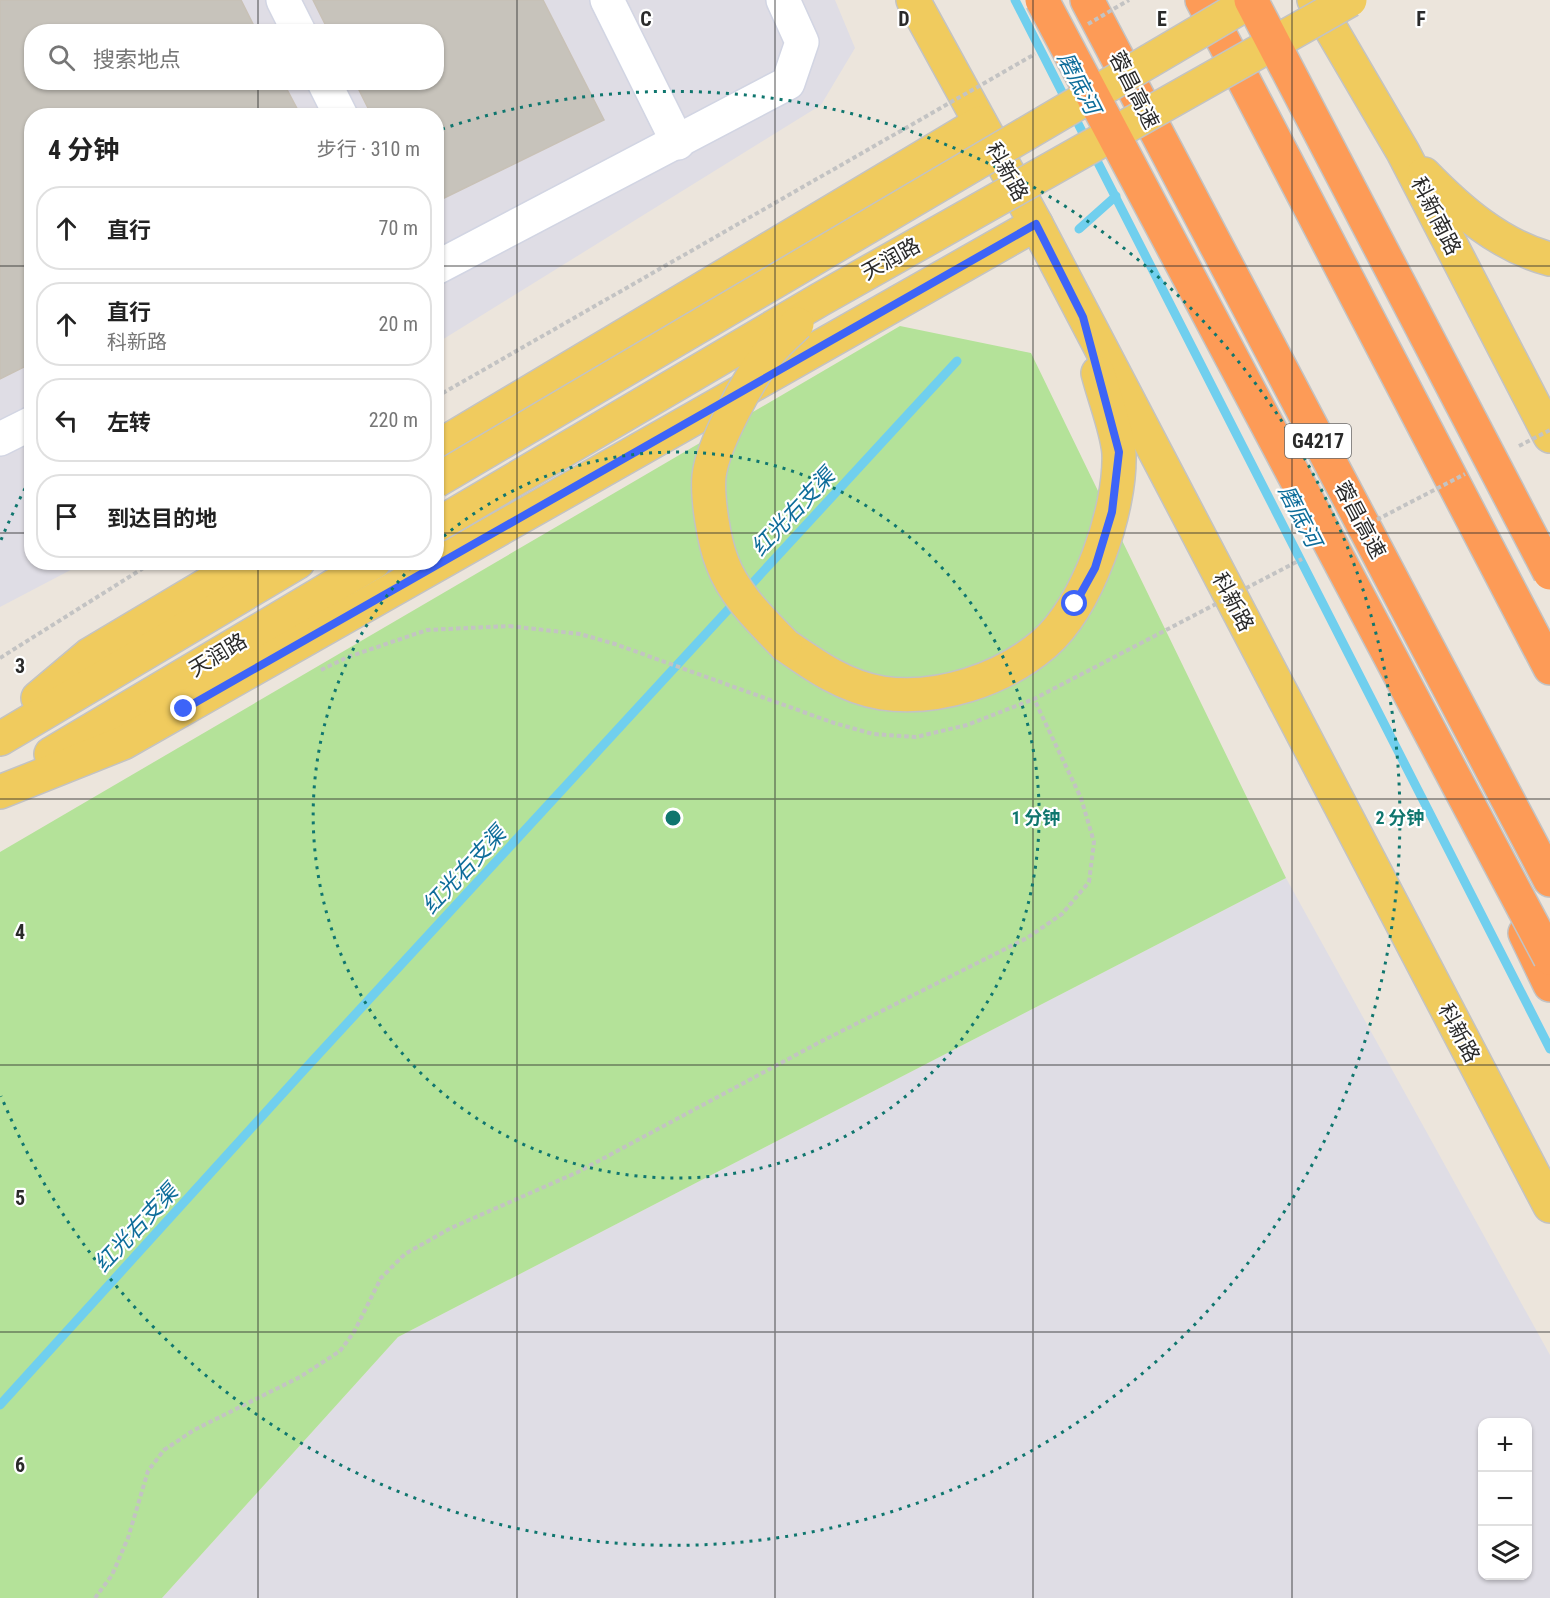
<!DOCTYPE html>
<html lang="zh">
<head>
<meta charset="utf-8">
<style>
	:root { --surface:#fff; --page:#f6f6f6; --text:#222; --muted:#767676; --line:#e0e0e0 }
	body { margin:0; font-family:"Roboto Condensed","Noto Sans SC",sans-serif; background:var(--page); color:var(--text) }
	.controls { position:absolute; right:18px; bottom:18px; display:grid; overflow:hidden; border-radius:12px; box-shadow:0 2px 4px #0004 }
	.controls button { width:54px; height:54px; display:grid; place-items:center; padding:0; border:0; border-bottom:2px solid var(--line); background:var(--surface); color:var(--text); font:30px sans-serif }
	.stop { position:absolute; width:18px; height:18px; margin:-14px; border:4px solid #3d64f8; border-radius:50%; background:#fff }
	.stop.end { background:#3d64f8; border-color:#fff; box-shadow:0 2px 6px #0008 }
	.list { margin:0; padding:0; list-style:none }
	h2 { display:flex; justify-content:space-between; align-items:center; height:78px; margin:0; padding:0 24px; font-size:26px }
	h2 small { font-size:20px; font-weight:400; color:var(--muted) }
	.list li { display:grid; grid-template-columns:39px 1fr auto; gap:18px; align-items:center; box-sizing:border-box; height:84px; margin:0 12px 12px; padding:0 12px; border:2px solid var(--line); border-radius:24px }
	.list b { display:block; font-size:22px; white-space:nowrap }
	.list p { margin:0; font-size:20px; white-space:nowrap; color:var(--muted) }
	.list em { font-size:20px; font-style:normal; color:var(--muted) }
	.icon { flex:none; width:33px; height:33px; fill:none; stroke:currentColor; stroke-width:2; stroke-linecap:round; stroke-linejoin:round }
	.map { position:relative; flex:none; width:1550px; height:1598px; overflow:hidden }
	.search { position:absolute; background:var(--surface); box-shadow:0 2px 4px #0004; left:24px; top:24px; width:420px; height:66px; display:flex; align-items:center; gap:15px; box-sizing:border-box; padding:0 21px; border-radius:24px; color:var(--muted); font-size:22px }
	.panel { position:absolute; background:var(--surface); box-shadow:0 2px 4px #0004; left:24px; top:108px; width:420px; height:462px; border-radius:24px }
	.map>svg:first-child { display:block }
</style>
</head>
<body>
<div class="map">
<svg width="1550" height="1598" viewBox="0 0 1550 1598">
	<rect width="100%" height="100%" fill="#ece5dc"/>
	<g fill="#dfdde5" fill-rule="evenodd">
		<path d="M0 0H835L855 48 821 105 437 343 436 116H32V562L84 563 0 607ZM32 32H436V82H32Z"/>
		<path d="M1286 878 1550 1355V1598H162L398 1337ZM1482 1422H1528V1576H1482Z"/>
	</g>
	<path fill="#b4e299" d="M900 326 1031 353 1286 878 398 1337 162 1598H0V852Z"/>
	<g fill="none" stroke-linecap="round" stroke-linejoin="round">
		<g stroke="#70cfee" stroke-width="9">
			<path d="M1015 0 1550 1049"/>
			<path d="M1079 229 1116 196"/>
			<path d="M0 1405 304 1070 957 361"/>
		</g>
	</g>
	<g fill="#c7c3bb" stroke="#c8c1b6" stroke-width="1.5">
		<path d="M0 0H241L257 32H32V82H283L301 116H32V363L0 379Z"/>
		<path d="M313 0H543L604 120 436 202V116H372L355 82H436V32H329Z"/>
	</g>
	<g fill="none" stroke-linecap="round" stroke-linejoin="round">
		<defs>
			<g id="minor">
				<path d="M283 0 299 32"/>
				<path d="M607 0 678 143"/>
				<path d="M324 82 341 116"/>
				<path d="M436 268 788 83 802 42 783 0"/>
				<path d="M0 439 32 423"/>
			</g>
			<g id="major">
				<path d="M913 0 1036 224 1550 1206"/>
				<path d="M1314 0 1403 152 1550 436"/>
				<path d="M1424 174C1459 210 1500 246 1550 259"/>
				<path d="M436 448 980 123"/>
				<path d="M785 645C815 666 845 687 882 693 938 701 1002 680 1044 644 1088 606 1121 510 1119 453 1117 429 1104 397 1098 373"/>
				<path d="M38 698 89 655 245 562"/>
				<path d="M0 739 298 562"/>
				<path d="M51 754 374 562"/>
				<path d="M0 792 123 743 1036 224"/>
			</g>
			<g id="highway">
				<path d="M1087 0 1550 880"/>
				<path d="M1202 0 1550 668"/>
				<path d="M1525 933 1550 985"/>
			</g>
		</defs>
		<use href="#minor" stroke="#d2d5e3" stroke-width="36"/>
		<use href="#major" stroke="#c3c3c3" stroke-width="36"/>
		<use href="#highway" stroke="#c3c3c3" stroke-width="36"/>
		<g stroke="#c3c3c3" stroke-width="4" stroke-dasharray="4.5 3" stroke-linecap="butt">
			<path d="M0 658 153 562"/>
			<path d="M321 670 348 657 427 630 509 626"/>
			<path d="M95 1598 112 1575 128 1538 148 1471 164 1450 194 1430 300 1377 340 1351 354 1332 381 1278 405 1254 451 1228 578 1172 820 1042 1027 938 1062 914 1089 882 1094 842 1081 798 1034 699"/>
		</g>
		<use href="#minor" stroke="#fff" stroke-width="33"/>
		<use href="#major" stroke="#f0cb5e" stroke-width="33"/>
		<use href="#highway" stroke="#fd9b57" stroke-width="33"/>
		<defs>
			<g id="major-bridge">
				<path d="M436 481 1253 0"/>
				<path d="M437 525 821 299 1350 0"/>
				<path d="M785 645C761 620 734 595 722 562 714 542 707 498 709 476 713 443 750 376 771 350 779 341 788 333 797 324"/>
			</g>
			<g id="highway-bridge">
				<path d="M1042 0 1550 958"/>
				<path d="M1251 0 1550 573"/>
			</g>
		</defs>
		<use href="#major-bridge" stroke="#c3c3c3" stroke-width="36" stroke-linecap="butt"/>
		<use href="#highway-bridge" stroke="#c3c3c3" stroke-width="36" stroke-linecap="butt"/>
		<g stroke="#c3c3c3" stroke-width="4" stroke-dasharray="4.5 3" stroke-linecap="butt">
			<path d="M1088 24 1129 0"/>
			<path d="M436 397 1035 54"/>
			<path d="M1519 446 1550 430"/>
			<path d="M1357 530 1465 474"/>
			<path d="M509 626 580 634 615 644 834 723 873 734 916 737 967 725 1034 699 1302 559"/>
		</g>
		<use href="#major-bridge" stroke="#f0cb5e" stroke-width="33"/>
		<use href="#highway-bridge" stroke="#fd9b57" stroke-width="33"/>
	</g>
	<g fill="none" stroke-linecap="round" stroke-linejoin="round">
		<path stroke="#3d64f8" stroke-width="8" d="M184 709 1036 224 1083 317 1119 452 1112 512 1095 568 1075 604"/>
	</g>
	<path fill="none" stroke="#2a2a2a" stroke-width="1.5" stroke-opacity="0.55" d="M258 0V32M517 0V1598M775 0V1598M1033 0V1598M1292 0V1598M258 82V116M0 266H32M436 266H1550M0 533H32M436 533H1550M258 562V1598M0 799H1550M0 1065H1550M0 1332H1550"/>
	<g fill="none" stroke="#0f766e" stroke-width="3" stroke-dasharray="3 6">
		<path d="M437 542A363 363 0 1 1 414 564"/>
		<path d="M1 540A727 727 0 0 1 31 477M442 129A727 727 0 1 1 1 1096"/>
	</g>
	<g text-anchor="middle" dominant-baseline="central" stroke-width="4.5" stroke-linejoin="round" paint-order="stroke">
		<rect fill="#fff" stroke="#6a6a6a" stroke-width="1.5" x="1285" y="424" width="66" height="34" rx="4.5"/>
		<g font-size="20" font-weight="bold" fill="#2a2a2a">
			<text x="1318" y="441">G4217</text>
		</g>
		<g font-size="21" fill="#2a2a2a" stroke="#fff">
			<text transform="translate(1134 90) rotate(63)">蓉昌高速</text>
			<text transform="translate(1007 172) rotate(61)">科新路</text>
			<text transform="translate(1436 216) rotate(63)">科新南路</text>
			<text transform="translate(891 259) rotate(-29)">天润路</text>
			<text transform="translate(1360 520) rotate(62)">蓉昌高速</text>
			<text transform="translate(1233 602) rotate(62)">科新路</text>
			<text transform="translate(218 655) rotate(-31)">天润路</text>
			<text transform="translate(1459 1033) rotate(62)">科新路</text>
		</g>
		<g font-size="22" font-style="italic" fill="#0e6d9a" stroke="#fff">
			<text transform="translate(1079 83) rotate(63)">磨底河</text>
			<text transform="translate(793 512) rotate(-47)">红光右支渠</text>
			<text transform="translate(1300 516) rotate(63)">磨底河</text>
			<text transform="translate(464 870) rotate(-47)">红光右支渠</text>
			<text transform="translate(136 1228) rotate(-47)">红光右支渠</text>
		</g>
	</g>
	<g font-size="20" text-anchor="middle" font-weight="bold" fill="#2a2a2a" stroke="#fff" stroke-width="4.5" stroke-linejoin="round" paint-order="stroke">
		<text x="646" y="26">C</text>
		<text x="904" y="26">D</text>
		<text x="1162" y="26">E</text>
		<text x="1421" y="26">F</text>
		<text x="20" y="673">3</text>
		<text x="20" y="939">4</text>
		<text x="20" y="1205">5</text>
		<text x="20" y="1472">6</text>
	</g>
	<circle cx="673" cy="818" r="9" fill="#0f766e" stroke="#fff" stroke-width="3"/>
	<g font-size="18" text-anchor="middle" font-weight="bold" fill="#0f766e" stroke="#fff" stroke-width="4.5" stroke-linejoin="round" paint-order="stroke">
		<text x="1036" y="824">1 分钟</text>
		<text x="1400" y="824">2 分钟</text>
	</g>
</svg>
<div class="controls">
<button>+</button>
<button>−</button>
<button><svg class="icon" aria-label="layers" viewBox="0 0 24 24"><path d="M12 4l9 5-9 5-9-5zM3 14l9 5 9-5"/></svg></button>
</div>
<div class="stop" style="left:1075px;top:604px"></div>
<div class="stop end" style="left:184px;top:709px"></div>
<div class="search"><svg class="icon" aria-label="search" viewBox="0 0 24 24"><circle cx="10" cy="10" r="6"/><path d="M15 15l6 6"/></svg>搜索地点</div>
<section class="panel">
<h2>4 分钟<small>步行 · 310 m</small></h2>
<ul class="list">
<li><svg class="icon" aria-label="ahead" viewBox="0 0 24 24"><path d="M12 20V5M6 11l6-6 6 6"/></svg><div><b>直行</b></div><em>70 m</em></li>
<li><svg class="icon" aria-label="ahead" viewBox="0 0 24 24"><path d="M12 20V5M6 11l6-6 6 6"/></svg><div><b>直行</b><p>科新路</p></div><em>20 m</em></li>
<li><svg class="icon" aria-label="left" viewBox="0 0 24 24"><path d="M17 20v-9H6M10 6l-5 5 5 5"/></svg><div><b>左转</b></div><em>220 m</em></li>
<li><svg class="icon" aria-label="arrive" viewBox="0 0 24 24"><path d="M6 21V4h12l-3 4 3 4H6"/></svg><div><b>到达目的地</b></div></li>
</ul>
</section>
</div>
</body>
</html>
